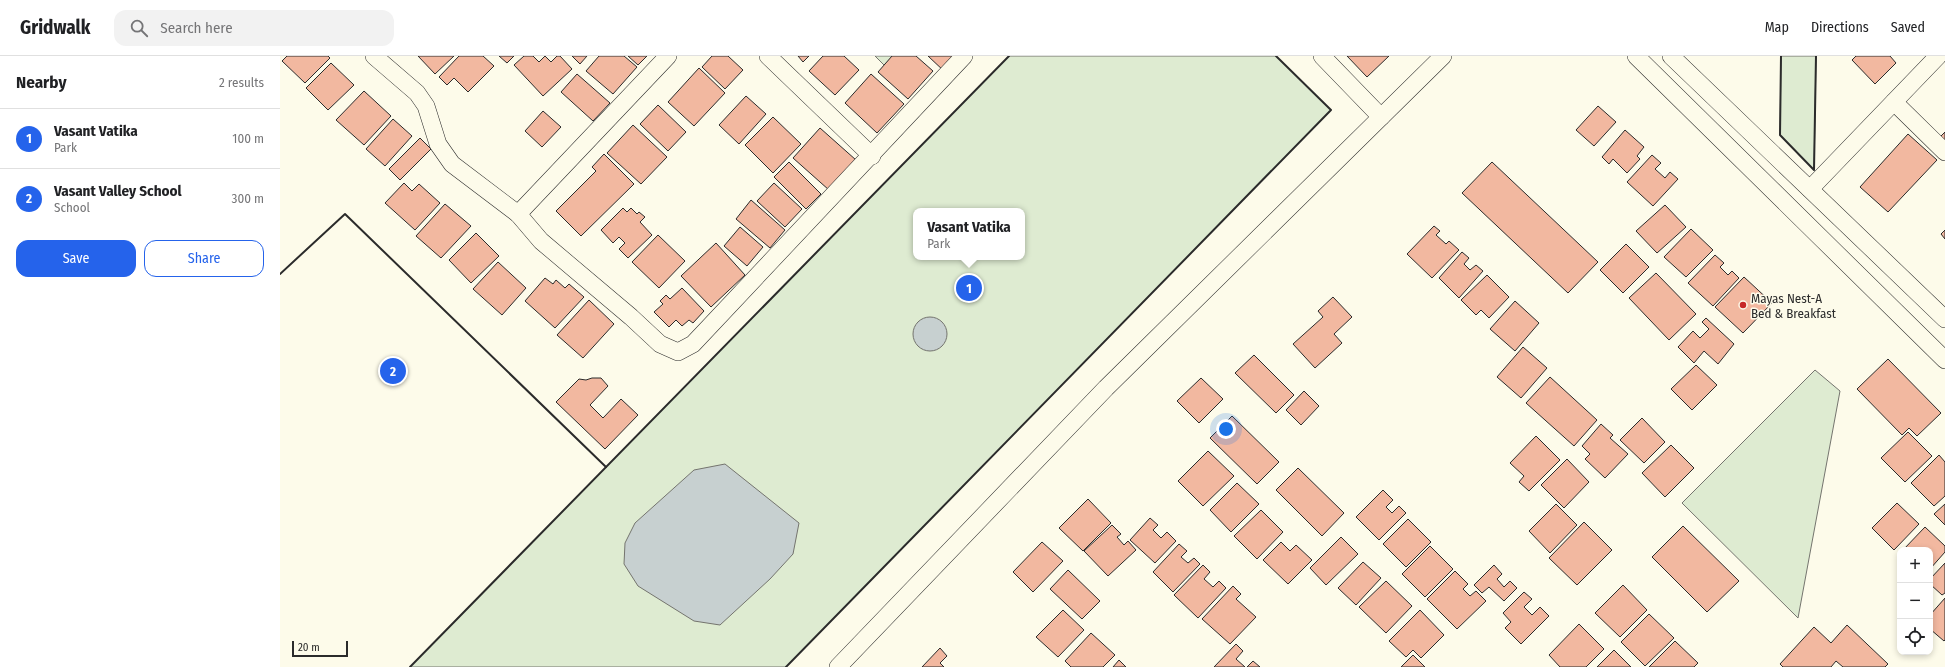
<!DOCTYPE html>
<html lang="en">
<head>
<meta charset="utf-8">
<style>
	:root { --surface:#fff; --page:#f2f2f2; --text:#202124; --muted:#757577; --line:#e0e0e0; --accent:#2563eb }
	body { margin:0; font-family:"Fira Sans Condensed",sans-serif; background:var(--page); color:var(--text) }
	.controls { position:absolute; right:12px; bottom:12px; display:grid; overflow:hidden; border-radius:8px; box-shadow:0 2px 6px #0003 }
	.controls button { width:36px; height:36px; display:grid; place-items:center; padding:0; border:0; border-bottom:1px solid var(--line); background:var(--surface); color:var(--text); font:20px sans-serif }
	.scale { position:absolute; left:12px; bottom:10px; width:56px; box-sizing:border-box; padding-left:4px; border:2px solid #2b2b2b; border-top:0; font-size:11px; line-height:14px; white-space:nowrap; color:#2b2b2b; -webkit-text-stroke:3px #fdfbea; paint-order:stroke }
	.you { position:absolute; left:946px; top:373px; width:14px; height:14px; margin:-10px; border:3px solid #fff; border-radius:50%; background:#1a73e8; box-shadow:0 0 0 6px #1a73e833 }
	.badge { display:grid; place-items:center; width:26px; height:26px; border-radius:50%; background:var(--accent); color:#fff; font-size:13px; font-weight:700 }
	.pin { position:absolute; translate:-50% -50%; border:2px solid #fff; box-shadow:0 1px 4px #0006 }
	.popup { position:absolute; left:633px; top:152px; width:112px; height:52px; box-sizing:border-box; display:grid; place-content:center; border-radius:8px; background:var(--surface); filter:drop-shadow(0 1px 3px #0005); font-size:13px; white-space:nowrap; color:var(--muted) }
	.popup b { font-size:15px; color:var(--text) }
	.popup::after { content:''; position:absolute; left:50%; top:100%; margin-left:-8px; border:8px solid transparent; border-top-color:var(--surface) }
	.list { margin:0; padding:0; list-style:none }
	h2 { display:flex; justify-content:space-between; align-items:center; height:52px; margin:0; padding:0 16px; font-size:17px }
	h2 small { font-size:13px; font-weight:400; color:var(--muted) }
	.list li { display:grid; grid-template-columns:26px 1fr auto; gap:12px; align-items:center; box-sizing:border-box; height:60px; padding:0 16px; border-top:1px solid var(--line) }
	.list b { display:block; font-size:15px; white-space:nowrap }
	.list p { margin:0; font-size:13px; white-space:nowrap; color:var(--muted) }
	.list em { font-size:13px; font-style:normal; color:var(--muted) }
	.actions { display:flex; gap:8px; padding:12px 16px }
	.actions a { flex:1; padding:9px 0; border:1px solid var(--accent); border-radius:12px; text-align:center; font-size:14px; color:var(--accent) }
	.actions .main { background:var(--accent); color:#fff }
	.icon { flex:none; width:22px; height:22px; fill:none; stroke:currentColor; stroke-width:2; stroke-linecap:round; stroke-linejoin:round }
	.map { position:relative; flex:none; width:1665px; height:611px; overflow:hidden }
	header { display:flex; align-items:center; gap:24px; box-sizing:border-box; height:56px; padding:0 20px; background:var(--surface); border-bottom:1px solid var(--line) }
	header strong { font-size:19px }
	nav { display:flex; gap:22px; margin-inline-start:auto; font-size:14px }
	.search { width:280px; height:36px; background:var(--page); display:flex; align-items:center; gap:10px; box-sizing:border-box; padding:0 14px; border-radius:12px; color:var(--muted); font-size:15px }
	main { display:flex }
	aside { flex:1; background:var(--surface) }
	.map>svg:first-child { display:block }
</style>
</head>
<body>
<header>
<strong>Gridwalk</strong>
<div class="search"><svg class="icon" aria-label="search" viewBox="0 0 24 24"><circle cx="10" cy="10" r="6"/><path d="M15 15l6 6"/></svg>Search here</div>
<nav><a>Map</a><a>Directions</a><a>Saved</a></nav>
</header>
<main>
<aside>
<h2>Nearby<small>2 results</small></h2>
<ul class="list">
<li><span class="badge">1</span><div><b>Vasant Vatika</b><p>Park</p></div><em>100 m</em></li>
<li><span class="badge">2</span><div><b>Vasant Valley School</b><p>School</p></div><em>300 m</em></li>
</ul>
<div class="actions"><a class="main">Save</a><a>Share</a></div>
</aside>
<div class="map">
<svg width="1665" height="611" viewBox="0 0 1665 611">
	<rect width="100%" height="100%" fill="#fdfbea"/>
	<g fill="#deebd1" stroke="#74746e" fill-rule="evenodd">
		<path d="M595 0H613L604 9Z"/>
		<path d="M729 0H996L1051 54 506 611H130ZM636 155H742V201H636Z"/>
		<path d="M1501 0H1536L1534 114 1500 79Z"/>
		<path d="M1535 314 1560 335 1518 562 1402 447Z"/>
	</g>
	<g fill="#c7d0d0" stroke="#74746e">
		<circle cx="650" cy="278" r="17"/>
		<path d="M445 408 519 467 513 498 490 523 440 569 414 565 358 530 344 508 345 487 355 467 414 414Z"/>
	</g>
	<g fill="#f2b8a0" stroke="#2b2b2b">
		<path d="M7 0H48L50 2 25 27 2 5Z"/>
		<path d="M138 0H174L155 18Z"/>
		<path d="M179 0H203L214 10 188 36 174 22 167 29 159 21Z"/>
		<path d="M219 0H234L227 7Z"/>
		<path d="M244 0H253L259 6 265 0 271 6 277 0H280L292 13 263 40 234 9Z"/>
		<path d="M292 0H307L300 8Z"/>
		<path d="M319 0H344L357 11 333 38 306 15Z"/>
		<path d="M348 0H367L358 9Z"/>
		<path d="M432 0H448L463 14 445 33 422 11Z"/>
		<path d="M518 0H529L523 6Z"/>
		<path d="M543 0H564L579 14 555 39 529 15Z"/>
		<path d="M612 0H636L653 15 628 43 598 16Z"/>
		<path d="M648 0H680L665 16Z"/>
		<path d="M1067 0H1109L1087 21Z"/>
		<path d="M1576 0H1610L1616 7 1595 28 1572 4Z"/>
		<path d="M51 7 74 29 48 54 26 32Z"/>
		<path d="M419 12 445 37 414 70 388 46Z"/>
		<path d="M297 18 330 47 313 65 281 36Z"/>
		<path d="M591 18 624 48 597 77 565 47Z"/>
		<path d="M84 35 111 60 84 89 56 64Z"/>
		<path d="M466 40 486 58 459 88 439 69Z"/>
		<path d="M378 49 406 76 388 95 360 68Z"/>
		<path d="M1318 50 1336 66 1314 90 1296 74Z"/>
		<path d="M263 55 281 71 262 91 245 75Z"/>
		<path d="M493 61 521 88 493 117 465 89Z"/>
		<path d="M113 63 132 80 105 110 86 93Z"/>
		<path d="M353 69 387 101 361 128 327 97Z"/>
		<path d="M540 72 576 104 549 134 513 102Z"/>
		<path d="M1345 74 1364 91 1357 100 1360 103 1347 117 1333 103 1329 108 1322 101Z"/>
		<path d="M1665 76V92L1657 84Z"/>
		<path d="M1628 78 1657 104 1608 156 1580 131Z"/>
		<path d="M140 82 151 93 120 124 109 113Z"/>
		<path d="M324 98 354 128 301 180 276 155 316 115 312 111Z"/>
		<path d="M1372 99 1381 107 1375 113 1385 122 1390 116 1398 123 1373 150 1347 126Z"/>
		<path d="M509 106 541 138 526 153 494 121Z"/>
		<path d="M1212 106 1318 206 1288 237 1182 137Z"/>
		<path d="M124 127 132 135 139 128 160 147 135 174 105 147Z"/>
		<path d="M494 127 522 153 505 171 477 145Z"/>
		<path d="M471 144 505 174 490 192 456 163Z"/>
		<path d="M165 148 191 170 161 202 136 180Z"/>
		<path d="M1385 149 1406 171 1377 197 1356 175Z"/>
		<path d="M343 152 347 156 351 152 357 158 359 156 365 161 360 166 372 179 348 202 339 193 345 187 339 181 333 187 321 174Z"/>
		<path d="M1154 170 1160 175 1156 179 1166 188 1169 185 1179 194 1152 222 1127 198Z"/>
		<path d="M460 171 483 191 467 210 444 190Z"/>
		<path d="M1411 173 1433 194 1406 221 1384 201Z"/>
		<path d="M1665 174V183L1661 178Z"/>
		<path d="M196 177 219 200 191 227 169 204Z"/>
		<path d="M378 179 405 205 379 232 352 206Z"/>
		<path d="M436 187 465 219 431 251 401 220Z"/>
		<path d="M1346 188 1369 211 1343 237 1320 214Z"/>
		<path d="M1182 196 1189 202 1184 208 1190 214 1196 209 1203 215 1179 242 1159 222Z"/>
		<path d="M1435 199 1444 207 1440 211 1448 219 1452 215 1459 222 1433 250 1408 227Z"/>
		<path d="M218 206 246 232 222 259 193 233Z"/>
		<path d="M1376 217 1416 258 1389 284 1349 242Z"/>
		<path d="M1207 219 1229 241 1209 262 1201 254 1196 259 1181 244Z"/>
		<path d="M1464 221 1492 247 1463 277 1435 251Z"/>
		<path d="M265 222 273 228 276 224 285 232 289 228 304 241 275 272 245 245Z"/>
		<path d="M402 232 424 255 413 267 409 264 402 270 396 264 389 271 374 256 383 248 380 245 386 239 390 243Z"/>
		<path d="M1053 241 1072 261 1054 278 1062 287 1035 312 1013 288 1043 261 1038 255Z"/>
		<path d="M309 244 334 268 303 302 277 279Z"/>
		<path d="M1235 245 1259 267 1235 295 1210 273Z"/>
		<path d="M1426 262 1454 288 1438 308 1424 295 1414 307 1398 291 1413 275 1420 282 1429 273 1422 266Z"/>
		<path d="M1243 291 1267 312 1241 342 1217 321Z"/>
		<path d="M974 299 1014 339 996 357 955 317Z"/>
		<path d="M1608 303 1661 357 1637 380 1629 372 1622 379 1577 333Z"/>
		<path d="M1416 309 1437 329 1412 354 1391 333Z"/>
		<path d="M1270 321 1317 364 1294 390 1246 347Z"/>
		<path d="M312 322H321L328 330 310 349 323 362 341 343 358 359 325 393 276 346 299 323 306 324Z"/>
		<path d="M921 322 943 343 919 367 897 345Z"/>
		<path d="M1024 335 1039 350 1021 369 1006 354Z"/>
		<path d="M952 360 999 406 977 428 930 382Z"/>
		<path d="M1362 362 1385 386 1364 407 1340 384Z"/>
		<path d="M1321 368 1333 379 1330 382 1348 398 1325 422 1305 403 1310 398 1302 390Z"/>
		<path d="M1628 376 1652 400 1625 426 1601 402Z"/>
		<path d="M1256 380 1280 404 1249 435 1239 426 1244 420 1230 407Z"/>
		<path d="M1391 389 1414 412 1385 441 1362 417Z"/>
		<path d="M928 395 954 420 923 450 898 425Z"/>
		<path d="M1659 399 1665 406V440L1654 450 1631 427Z"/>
		<path d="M1287 403 1309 426 1284 452 1261 429Z"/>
		<path d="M1018 412 1064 457 1042 480 996 434Z"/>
		<path d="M957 427 979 448 951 476 930 454Z"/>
		<path d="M1103 434 1113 444 1106 451 1112 457 1119 450 1126 457 1099 484 1076 461Z"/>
		<path d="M808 443 831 467 803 495 779 472Z"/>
		<path d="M1617 447 1639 468 1614 494 1592 472Z"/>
		<path d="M1276 448 1297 469 1270 497 1249 475Z"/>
		<path d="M1665 448V469L1654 458Z"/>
		<path d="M981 454 1003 476 977 503 954 480Z"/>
		<path d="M870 462 878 469 873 474 881 482 887 476 896 485 875 507 850 484Z"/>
		<path d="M1128 463 1151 486 1126 511 1103 488Z"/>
		<path d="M1304 466 1332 494 1297 529 1269 502Z"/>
		<path d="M832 469 841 478 837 481 844 489 848 485 856 494 828 520 804 495Z"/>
		<path d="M1403 470 1459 525 1427 556 1372 501Z"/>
		<path d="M1645 471 1665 490V496L1650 513V494H1623Z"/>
		<path d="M1061 481 1078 498 1046 529 1030 512Z"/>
		<path d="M762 486 783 505 753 536 733 516Z"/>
		<path d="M1001 486 1010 495 1016 489 1032 504 1008 528 983 504Z"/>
		<path d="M899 488 907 495 901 501 908 507 914 502 920 508 893 536 873 516Z"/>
		<path d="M1150 490 1173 513 1145 541 1122 518Z"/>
		<path d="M1083 506 1101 522 1076 549 1058 532Z"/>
		<path d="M1665 507V537L1662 539 1650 528V523Z"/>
		<path d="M923 509 930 516 924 523 933 531 939 525 946 532 918 562 894 539Z"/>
		<path d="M1214 509 1222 518 1217 523 1224 531 1230 525 1237 532 1224 545 1209 531 1202 537 1194 529Z"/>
		<path d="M788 514 820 545 802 563 770 533Z"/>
		<path d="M1175 515 1188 528 1183 533 1190 540 1196 535 1206 545 1177 573 1147 543Z"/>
		<path d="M1106 525 1132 550 1106 577 1079 551Z"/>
		<path d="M1343 529 1367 554 1340 581 1315 557Z"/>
		<path d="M953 530 961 538 956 543 976 561 950 588 922 563Z"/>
		<path d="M1244 536 1252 543 1244 551 1252 559 1260 551 1269 560 1241 588 1225 572 1231 566 1223 557Z"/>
		<path d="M1665 542V584L1664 585 1650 573V559Z"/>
		<path d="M783 554 804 574 778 601 756 581Z"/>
		<path d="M1140 554 1164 579 1141 602 1133 594 1126 601 1109 585Z"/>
		<path d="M1369 558 1394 582 1365 610 1341 586Z"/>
		<path d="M1299 568 1324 593 1306 611H1280L1269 599Z"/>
		<path d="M1567 569 1608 608 1605 611H1563L1556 605 1551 611H1503L1500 608 1534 571 1551 587Z"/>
		<path d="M811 577 835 599 823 611H791L785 605Z"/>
		<path d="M1395 585 1418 607 1414 611H1369Z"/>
		<path d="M956 588 963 595 956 603 965 611H934Z"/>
		<path d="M660 592 667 600 660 607 664 611H642Z"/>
		<path d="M1334 594 1351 611H1317Z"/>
		<path d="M1133 599 1145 611H1121Z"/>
		<path d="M839 604 846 611H833Z"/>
		<path d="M973 605 980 611H967Z"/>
	</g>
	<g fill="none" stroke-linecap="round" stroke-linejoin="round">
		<defs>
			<g id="street">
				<path d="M94 0 137 37 146 50 158 88 172 108 238 158 261 185 351 261 380 288 398 296 413 288 684 0"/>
				<path d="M488 0 592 100"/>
				<path d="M1042 0 1101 61"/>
				<path d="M1356 0 1665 304"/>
				<path d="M1391 0 1665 263"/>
				<path d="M1614 46 1665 96"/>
				<path d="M1530 133 1658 0"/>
				<path d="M238 158 388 0"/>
				<path d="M558 611 826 332 1163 0"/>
			</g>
		</defs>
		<use href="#street" stroke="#2b2b2b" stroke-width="18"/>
		<use href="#street" stroke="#fdfbea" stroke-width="17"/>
		<g stroke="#2b2b2b" stroke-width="2">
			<path d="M1501 0 1500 79 1534 114 1536 0"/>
			<path d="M0 218 65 158 326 411"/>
			<path d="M130 611 729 0"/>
			<path d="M506 611 1051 54 996 0"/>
		</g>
	</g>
	<circle fill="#c62828" stroke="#fdfbea" stroke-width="1.5" cx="1463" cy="249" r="4"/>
	<g text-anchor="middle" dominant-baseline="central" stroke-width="3" stroke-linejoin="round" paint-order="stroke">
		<g font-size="13" fill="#2b2b2b" stroke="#fdfbea" text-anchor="start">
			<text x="1471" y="242">Mayas Nest-A<tspan x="1471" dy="15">Bed &amp; Breakfast</tspan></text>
		</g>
	</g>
</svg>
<div class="controls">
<button>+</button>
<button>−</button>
<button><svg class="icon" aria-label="locate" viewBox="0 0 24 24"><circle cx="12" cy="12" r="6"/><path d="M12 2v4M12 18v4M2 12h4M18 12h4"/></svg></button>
</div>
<div class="scale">20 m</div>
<div class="you"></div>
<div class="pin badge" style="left:689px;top:232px">1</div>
<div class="popup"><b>Vasant Vatika</b>Park</div>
<div class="pin badge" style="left:113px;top:315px">2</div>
</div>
</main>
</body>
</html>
